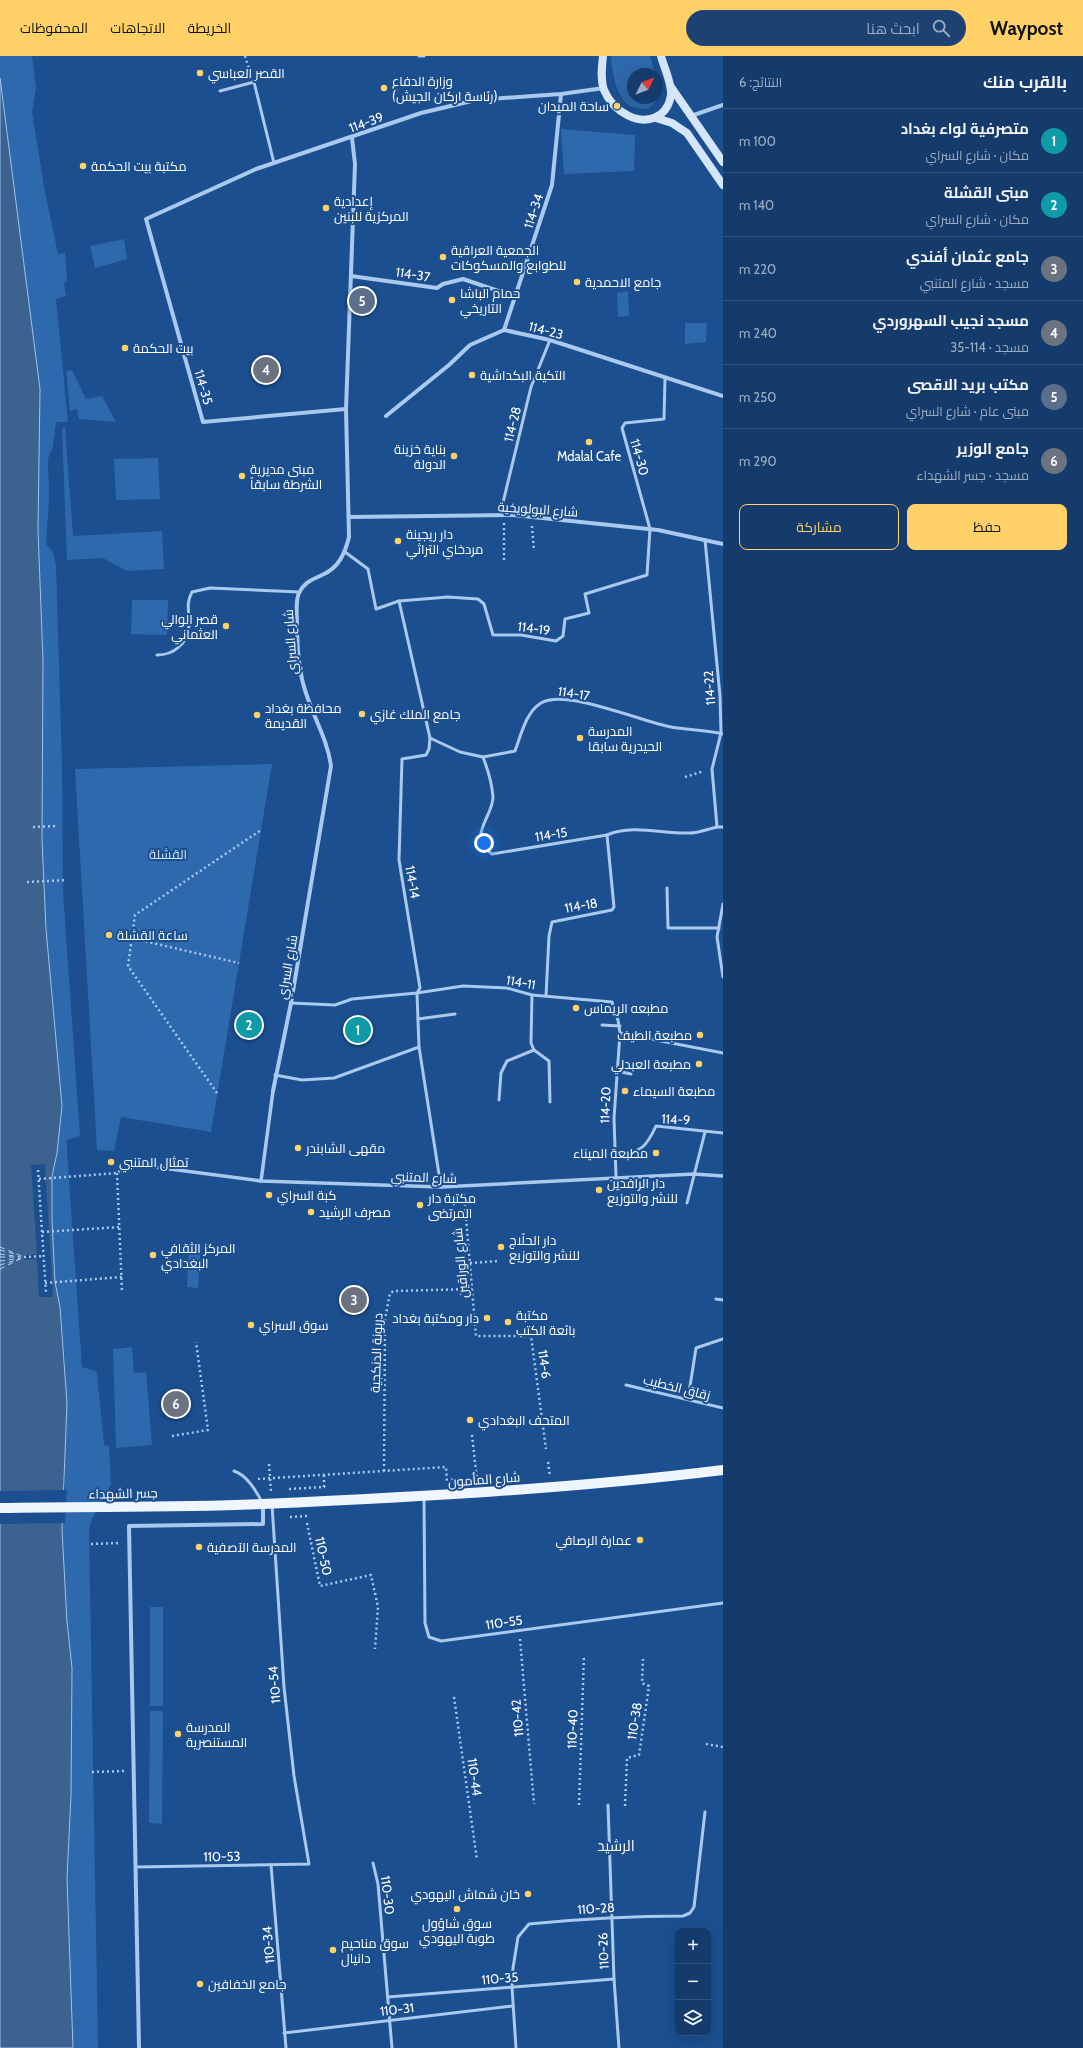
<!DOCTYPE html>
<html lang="ar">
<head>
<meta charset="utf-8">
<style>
	:root { --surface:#143b6b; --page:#1d4271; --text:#f1f3f6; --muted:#9dadc1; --line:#33557e; --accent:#ffd166 }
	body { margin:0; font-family:Cabin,Cairo,sans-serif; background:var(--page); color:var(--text); direction:rtl }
	.controls { position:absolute; right:12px; bottom:12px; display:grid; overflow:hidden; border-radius:8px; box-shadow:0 4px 16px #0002 }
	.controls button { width:36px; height:36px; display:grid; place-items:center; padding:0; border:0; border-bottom:1px solid var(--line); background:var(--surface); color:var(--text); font:20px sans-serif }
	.compass { position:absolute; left:627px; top:12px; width:36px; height:36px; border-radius:50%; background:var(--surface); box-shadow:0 4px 16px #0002; rotate:48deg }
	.you { position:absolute; left:484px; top:787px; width:14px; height:14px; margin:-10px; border:3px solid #fff; border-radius:50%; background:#1a73e8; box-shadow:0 0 0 6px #1a73e833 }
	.badge { display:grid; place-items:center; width:26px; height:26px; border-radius:50%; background:var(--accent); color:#fff; font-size:13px; font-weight:700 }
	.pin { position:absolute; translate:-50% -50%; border:2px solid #fff; box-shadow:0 1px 4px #0006 }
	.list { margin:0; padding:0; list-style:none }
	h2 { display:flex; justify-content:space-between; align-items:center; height:52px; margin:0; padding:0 16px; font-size:17px }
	h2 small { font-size:13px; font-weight:400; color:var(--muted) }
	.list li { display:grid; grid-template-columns:26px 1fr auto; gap:12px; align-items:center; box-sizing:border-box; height:64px; padding:0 16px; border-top:1px solid var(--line) }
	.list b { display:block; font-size:15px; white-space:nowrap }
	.list p { margin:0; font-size:13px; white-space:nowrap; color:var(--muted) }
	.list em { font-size:13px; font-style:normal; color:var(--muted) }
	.actions { display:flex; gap:8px; padding:12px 16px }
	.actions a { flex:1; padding:9px 0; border:1px solid var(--accent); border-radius:8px; text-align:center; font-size:14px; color:var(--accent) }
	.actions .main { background:var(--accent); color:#111 }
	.icon { flex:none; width:22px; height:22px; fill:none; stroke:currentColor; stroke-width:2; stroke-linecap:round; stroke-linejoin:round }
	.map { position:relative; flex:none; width:723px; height:1992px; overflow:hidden; direction:ltr }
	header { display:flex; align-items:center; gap:24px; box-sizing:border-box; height:56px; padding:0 20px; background:var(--accent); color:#111 }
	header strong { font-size:19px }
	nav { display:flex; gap:22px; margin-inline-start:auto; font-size:14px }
	.search { width:280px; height:36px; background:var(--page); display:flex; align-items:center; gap:10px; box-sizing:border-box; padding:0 14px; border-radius:22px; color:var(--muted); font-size:15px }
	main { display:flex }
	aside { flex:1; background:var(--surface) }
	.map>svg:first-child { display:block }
</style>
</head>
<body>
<header>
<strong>Waypost</strong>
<div class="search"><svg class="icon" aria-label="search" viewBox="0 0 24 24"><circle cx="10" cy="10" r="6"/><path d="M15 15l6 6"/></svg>ابحث هنا</div>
<nav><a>الخريطة</a><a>الاتجاهات</a><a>المحفوظات</a></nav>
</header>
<main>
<aside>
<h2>بالقرب منك<small>النتائج: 6</small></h2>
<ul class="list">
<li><span class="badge" style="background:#0f9aa8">1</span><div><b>متصرفية لواء بغداد</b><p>مكان · شارع السراي</p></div><em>100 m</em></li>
<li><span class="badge" style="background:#0f9aa8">2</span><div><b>مبنى القشلة</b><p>مكان · شارع السراي</p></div><em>140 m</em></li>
<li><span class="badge" style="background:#6b7280">3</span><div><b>جامع عثمان أفندي</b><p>مسجد · شارع المتنبي</p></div><em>220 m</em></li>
<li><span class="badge" style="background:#6b7280">4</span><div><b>مسجد نجيب السهروردي</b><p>مسجد · 114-35</p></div><em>240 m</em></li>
<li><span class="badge" style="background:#5c6f8a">5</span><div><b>مكتب بريد الاقصى</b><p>مبنى عام · شارع السراي</p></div><em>250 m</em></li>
<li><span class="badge" style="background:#6b7280">6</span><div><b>جامع الوزير</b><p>مسجد · جسر الشهداء</p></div><em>290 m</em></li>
</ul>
<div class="actions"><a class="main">حفظ</a><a>مشاركة</a></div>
</aside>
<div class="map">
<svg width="723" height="1992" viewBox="0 0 723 1992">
	<rect width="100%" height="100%" fill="#1b4f8f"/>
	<g fill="#2e69ad">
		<path d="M0 0H32L36 32 32 56 44 131 58 198 65 197 67 225 64 227 66 240 56 243 68 366H56L53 390 48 403 49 443 46 488 53 496 56 509 62 709 63 836 80 1080 67 1084V1095L82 1311 95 1315 97 1318 104 1389 109 1390 111 1428 92 1463 89 1474 98 1992H73L67 1822 71 1739 72 1612 67 1566 62 1474 65 1439V1308L60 1251 55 1226 52 1163V1120L57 1097 62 1050 46 873 42 784 43 605 38 474 40 333 0 22Z"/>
		<path d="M611 0H650L655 18H633V42H657V22C663 36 659 43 649 52 618 58 613 23 611 0Z"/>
		<path d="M561 73 635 79 634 115 564 118Z"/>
		<path d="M124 183 127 203 95 212 90 190Z"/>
		<path d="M628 235 629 260 618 261 617 237Z"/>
		<path d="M685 267H707L706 286 685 288Z"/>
		<path d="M72 314 86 343 102 340 116 366 79 363 77 353 70 355 66 315Z"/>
		<path d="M65 371 73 480 162 475 164 513 127 515 103 502 67 504 62 372Z"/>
		<path d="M158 402 160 443 116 444 114 403Z"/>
		<path d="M132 544H168L167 579 131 578Z"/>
		<path d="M272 708 211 1076 121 1061 114 1095 97 1094 75 713Z"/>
		<path d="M189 1186H201L198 1232 187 1231Z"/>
		<path d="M132 1291 134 1317 146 1316 152 1389 116 1392 113 1293Z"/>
		<rect x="150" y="1551" width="13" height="99"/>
		<path d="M150 1655H163L162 1768 149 1767Z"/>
	</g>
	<path fill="#3c6290" stroke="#9cc4f0" d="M0 22 40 333 38 474 43 605 42 784 46 873 62 1050 57 1097 52 1120V1163L55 1226 60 1251 67 1347 62 1474 67 1566 72 1612 71 1739 67 1822 73 1992H0Z"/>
	<g fill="#1b4f8f">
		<path d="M45 1108 53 1241H39L37 1203 24 1204V1199L37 1198 31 1109Z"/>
		<path d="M67 1434 65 1467 0 1468V1435Z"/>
	</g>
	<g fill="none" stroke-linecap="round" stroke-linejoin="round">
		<g stroke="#b5d3f5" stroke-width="1" stroke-dasharray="5 4" stroke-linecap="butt">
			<path d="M0 1191 24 1201"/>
			<path d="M0 1194 18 1199"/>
			<path d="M0 1198 21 1201"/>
			<path d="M0 1201H19"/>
			<path d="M0 1205 21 1202"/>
			<path d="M0 1209 20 1203"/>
			<path d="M0 1213 24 1201"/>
		</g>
		<g stroke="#a9c9ee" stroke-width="2.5" stroke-dasharray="2 3" stroke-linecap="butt">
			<path d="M245 0 251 19"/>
			<path d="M504 467V506"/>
			<path d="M532 470 534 495"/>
			<path d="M685 721 704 715"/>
			<path d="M33 771 56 770"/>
			<path d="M27 826 67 824"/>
			<path d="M131 882 239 907"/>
			<path d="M217 1037 128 910 135 859 261 774"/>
			<path d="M38 1114 46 1237"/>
			<path d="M117 1117 122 1235"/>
			<path d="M39 1123 117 1117 121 1114"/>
			<path d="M464 1138 476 1280H531L546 1393"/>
			<path d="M42 1176 120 1171"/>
			<path d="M24 1201 44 1200"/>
			<path d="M470 1207 498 1205"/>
			<path d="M45 1227 122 1221"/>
			<path d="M472 1379 477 1424"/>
			<path d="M172 1380 208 1374 196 1286"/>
			<path d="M548 1406 550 1421"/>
			<path d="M269 1408 271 1436"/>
			<path d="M384 1415 385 1263 390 1237 394 1235 472 1233"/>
			<path d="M258 1423 446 1411 447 1427"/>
			<path d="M289 1433 324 1431V1419"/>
			<path d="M290 1461 307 1460"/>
			<path d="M307 1467 320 1530 371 1519 378 1551 375 1593"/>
			<path d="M91 1488 121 1487"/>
			<path d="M520 1583 534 1748"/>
			<path d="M454 1641 477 1804"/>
			<path d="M706 1688 723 1691"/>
			<path d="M92 1716 125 1715"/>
			<path d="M579 1749 584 1599"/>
			<path d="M625 1750 627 1702 639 1699 649 1630 642 1627 643 1603"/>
		</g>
		<g stroke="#a9c9ee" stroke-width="3">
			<path d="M419 0H424"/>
			<path d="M220 35 254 26 274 107"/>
			<path d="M500 459 531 331 550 284"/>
			<path d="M705 484 720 640 721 677 712 713 717 771H723"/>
			<path d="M345 496 368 513 376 553 399 545 448 541 478 543 484 548 493 579H521L556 585 563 580 565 563 589 557 585 538 647 519 650 473 622 372 625 367 664 363 665 322"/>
			<path d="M399 545 430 682 429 693 426 699 402 703 399 804 420 932 417 937 419 991 441 1131"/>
			<path d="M157 599C174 599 187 588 189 570 190 556 185 549 192 536L210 532 299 536"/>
			<path d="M430 682 460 696 483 701 515 695C521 679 526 656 541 647 566 632 642 666 671 671 688 674 706 674 723 678"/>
			<path d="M483 701C488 714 492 727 493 741 493 761 466 781 492 798L607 779C633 768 662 778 690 777 698 777 708 773 717 771"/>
			<path d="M667 832 668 872H719"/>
			<path d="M723 848 717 881 723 921"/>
			<path d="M532 939 531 987 534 994 549 1005 550 1046"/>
			<path d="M546 940 549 880 552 866 612 854 614 851 607 779"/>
			<path d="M291 947 335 949 352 943 417 937 463 930 507 932 532 939 612 946 618 964 620 977 723 997"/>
			<path d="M418 963 455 958"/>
			<path d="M602 969 620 970"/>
			<path d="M617 1015 631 1018"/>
			<path d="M275 1019 302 1024 334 1022 419 991"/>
			<path d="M499 1044 501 1017 507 1005 534 994"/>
			<path d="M616 1098C640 1097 646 1092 656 1070L723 1077"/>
			<path d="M616 1121 614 1062 620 977"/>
			<path d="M687 1147 705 1076"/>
			<path d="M716 1243 723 1244"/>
			<path d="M626 1329 723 1352"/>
			<path d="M688 1343 696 1292 723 1283"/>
			<path d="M234 1415C247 1419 256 1435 262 1446"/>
			<path d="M424 1442 425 1567 429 1581 441 1585 723 1547"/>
			<path d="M608 1749 614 1923 619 1992"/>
			<path d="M373 1807 378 1828 392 1992"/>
			<path d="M271 1809 286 1992"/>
			<path d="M136 1811 309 1808 294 1720 284 1631 272 1449"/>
			<path d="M388 1941 614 1923"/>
			<path d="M284 1977 513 1950"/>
			<path d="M516 1992 512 1931 513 1912 518 1881 529 1868C580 1863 631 1860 683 1860L690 1857 694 1851 705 1756"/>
		</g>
		<g stroke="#a9c9ee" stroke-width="3.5">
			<path d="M124 1107 261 1125 441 1131 694 1118 723 1120"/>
			<path d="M261 1125 273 1035"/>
		</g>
		<g stroke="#a9c9ee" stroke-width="4">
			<path d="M691 60 723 49"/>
			<path d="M351 220 437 232 443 228 463 223 516 241"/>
			<path d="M504 274 552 129 561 38"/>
			<path d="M346 353 203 366 146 163 256 113 421 57 476 44 561 38 604 32"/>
			<path d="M386 360 449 309 470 289 504 274 550 284 723 340"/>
			<path d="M349 461 513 459 658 474 723 488"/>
			<path d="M273 1035 291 947 331 710C327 680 310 656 303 627 298 608 297 586 297 567 297 557 295 546 299 537 304 526 312 524 322 519 339 512 345 497 349 481L346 353 355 108 352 82"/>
			<path d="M139 1992 129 1470 263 1468V1448"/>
		</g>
		<g stroke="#d6e6fa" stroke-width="8">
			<path d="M603 0C602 11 600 23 604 34 613 55 640 73 661 58 667 53 670 46 671 39 672 27 664 12 661 0"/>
			<path d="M671 31 723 106"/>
			<path d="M656 62 672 67 687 77 723 129"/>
		</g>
		<path stroke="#f0f6ff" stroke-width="10" d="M0 1452C87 1450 175 1452 262 1448 416 1441 570 1433 723 1414"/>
	</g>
	<g fill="#ffd166" stroke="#1b4f8f" stroke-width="1.5">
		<circle cx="200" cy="17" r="4"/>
		<circle cx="384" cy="32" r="4"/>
		<circle cx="617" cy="50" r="4"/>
		<circle cx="83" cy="110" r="4"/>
		<circle cx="326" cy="152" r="4"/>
		<circle cx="443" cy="201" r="4"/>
		<circle cx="577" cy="226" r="4"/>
		<circle cx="452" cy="244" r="4"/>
		<circle cx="125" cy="292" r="4"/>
		<circle cx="472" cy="319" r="4"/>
		<circle cx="589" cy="386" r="4"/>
		<circle cx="454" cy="400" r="4"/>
		<circle cx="242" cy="420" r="4"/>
		<circle cx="398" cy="485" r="4"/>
		<circle cx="226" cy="570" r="4"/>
		<circle cx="362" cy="658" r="4"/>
		<circle cx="257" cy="659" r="4"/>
		<circle cx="580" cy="682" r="4"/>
		<circle cx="109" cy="879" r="4"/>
		<circle cx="576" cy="952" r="4"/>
		<circle cx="700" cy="979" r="4"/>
		<circle cx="699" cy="1008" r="4"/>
		<circle cx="625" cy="1035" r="4"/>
		<circle cx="298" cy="1092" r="4"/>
		<circle cx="656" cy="1097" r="4"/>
		<circle cx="111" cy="1106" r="4"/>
		<circle cx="599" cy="1134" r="4"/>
		<circle cx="269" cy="1139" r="4"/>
		<circle cx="420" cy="1149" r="4"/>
		<circle cx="311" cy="1156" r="4"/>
		<circle cx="501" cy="1191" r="4"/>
		<circle cx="153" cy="1199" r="4"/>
		<circle cx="487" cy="1262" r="4"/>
		<circle cx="508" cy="1266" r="4"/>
		<circle cx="251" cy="1269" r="4"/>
		<circle cx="470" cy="1364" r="4"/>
		<circle cx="640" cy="1484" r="4"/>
		<circle cx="199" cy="1491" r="4"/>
		<circle cx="178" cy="1678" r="4"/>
		<circle cx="528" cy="1838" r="4"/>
		<circle cx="457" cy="1853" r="4"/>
		<circle cx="333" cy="1894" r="4"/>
		<circle cx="200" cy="1928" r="4"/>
	</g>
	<g text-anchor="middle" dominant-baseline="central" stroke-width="4" stroke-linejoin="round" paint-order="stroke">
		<g font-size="13" fill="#fff" stroke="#1b4f8f" text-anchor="start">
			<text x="208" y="17">القصر العباسي</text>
			<text x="392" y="25">وزارة الدفاع<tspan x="392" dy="15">(رئاسة اركان الجيش)</tspan></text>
			<text x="609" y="50" text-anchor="end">ساحة الميدان</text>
			<text x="91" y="110">مكتبة بيت الحكمة</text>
			<text x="334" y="145">إعدادية<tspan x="334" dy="15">المركزية للبنين</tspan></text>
			<text x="451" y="194">الجمعية العراقية<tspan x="451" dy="15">للطوابع والمسكوكات</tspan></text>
			<text x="585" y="226">جامع الاحمدية</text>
			<text x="460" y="237">حمام الباشا<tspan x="460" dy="15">التاريخي</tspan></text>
			<text x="133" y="292">بيت الحكمة</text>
			<text x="480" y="319">التكية البكداشية</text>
			<text x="446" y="393" text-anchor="end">بناية خزينة<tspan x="446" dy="15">الدولة</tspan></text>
			<text x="589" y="400" text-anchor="middle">Mdalal Cafe</text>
			<text x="250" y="413">مبنى مديرية<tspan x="250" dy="15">الشرطة سابقاً</tspan></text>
			<text x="406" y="478">دار ريجينة<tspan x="406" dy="15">مردخاي التراثي</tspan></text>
			<text x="218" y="563" text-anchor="end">قصر الوالي<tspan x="218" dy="15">العثماني</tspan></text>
			<text x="265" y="652">محافظة بغداد<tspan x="265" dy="15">القديمة</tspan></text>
			<text x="370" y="658">جامع الملك غازي</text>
			<text x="588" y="675">المدرسة<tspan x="588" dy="15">الحيدرية سابقا</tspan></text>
			<text x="117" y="879">ساعة القشلة</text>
			<text x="584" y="952">مطبعه الريماس</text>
			<text x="692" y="979" text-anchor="end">مطبعة الطيف</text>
			<text x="691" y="1008" text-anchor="end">مطبعة العبدلي</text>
			<text x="633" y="1035">مطبعة السيماء</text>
			<text x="306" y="1092">مقهى الشابندر</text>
			<text x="648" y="1097" text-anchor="end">مطبعة الميناء</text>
			<text x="119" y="1106">تمثال المتنبي</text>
			<text x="607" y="1127">دار الرافدين<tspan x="607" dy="15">للنشر والتوزيع</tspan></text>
			<text x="277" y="1139">كبة السراي</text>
			<text x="428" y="1142">مكتبة دار<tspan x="428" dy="15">المرتضى</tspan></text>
			<text x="319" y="1156">مصرف الرشيد</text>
			<text x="509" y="1184">دار الحلّاج<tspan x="509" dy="15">للنشر والتوزيع</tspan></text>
			<text x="161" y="1192">المركز الثقافي<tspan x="161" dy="15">البغدادي</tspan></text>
			<text x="516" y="1259">مكتبة<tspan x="516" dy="15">بائعة الكتب</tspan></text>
			<text x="479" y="1262" text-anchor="end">دار ومكتبة بغداد</text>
			<text x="259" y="1269">سوق السراي</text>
			<text x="478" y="1364">المتحف البغدادي</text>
			<text x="632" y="1484" text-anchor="end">عمارة الرصافي</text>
			<text x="207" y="1491">المدرسة الآصفية</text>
			<text x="186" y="1671">المدرسة<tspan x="186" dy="15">المستنصرية</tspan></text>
			<text x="520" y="1838" text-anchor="end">خان شماش اليهودي</text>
			<text x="457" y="1867" text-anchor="middle">سوق شاؤول<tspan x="457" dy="15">طوبة اليهودي</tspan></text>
			<text x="341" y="1887">سوق مناحيم<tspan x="341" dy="15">دانيال</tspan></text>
			<text x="208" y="1928">جامع الخفافين</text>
		</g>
		<g font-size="13" fill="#fff" stroke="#1b4f8f">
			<text transform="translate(366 66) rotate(-20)">114-39</text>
			<text transform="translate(533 155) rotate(-72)">114-34</text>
			<text transform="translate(413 218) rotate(9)">114-37</text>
			<text transform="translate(546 274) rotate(15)">114-23</text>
			<text transform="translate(204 331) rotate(74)">114-35</text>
			<text transform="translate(512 368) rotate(-76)">114-28</text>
			<text transform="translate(640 401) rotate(74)">114-30</text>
			<text transform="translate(538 453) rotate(4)">شارع البولويخية</text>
			<text transform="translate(534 572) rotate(8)">114-19</text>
			<text transform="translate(290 586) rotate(-94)">شارع السراي</text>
			<text transform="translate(709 632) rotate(-94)">114-22</text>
			<text transform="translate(574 637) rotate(9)">114-17</text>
			<text transform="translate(551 778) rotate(-9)">114-15</text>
			<text transform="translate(413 826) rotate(80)">114-14</text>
			<text transform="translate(581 849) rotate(-10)">114-18</text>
			<text transform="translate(287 911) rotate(-80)">شارع السراي</text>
			<text transform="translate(521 926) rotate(10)">114-11</text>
			<text transform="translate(605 1049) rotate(-88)">114-20</text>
			<text transform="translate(676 1063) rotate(3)">114-9</text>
			<text transform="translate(424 1121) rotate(2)">شارع المتنبي</text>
			<text transform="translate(460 1207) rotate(-95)">شارع الوراقين</text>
			<text transform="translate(376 1297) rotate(-88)">دربونة الدنكجية</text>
			<text transform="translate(545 1308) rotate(82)">114-6</text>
			<text transform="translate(677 1331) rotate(14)">زقاق الخطيب</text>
			<text transform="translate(484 1423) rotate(-4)">شارع المأمون</text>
			<text transform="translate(123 1437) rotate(-1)">جسر الشهداء</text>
			<text transform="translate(324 1500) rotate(78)">110-50</text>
			<text transform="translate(504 1566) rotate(-8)">110-55</text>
			<text transform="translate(274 1629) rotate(-95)">110-54</text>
			<text transform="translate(517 1662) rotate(-95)">110-42</text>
			<text transform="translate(634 1665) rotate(-81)">110-38</text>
			<text transform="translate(572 1673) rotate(-88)">110-40</text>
			<text transform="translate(475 1721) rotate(82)">110-44</text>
			<text transform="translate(222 1800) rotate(-1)">110-53</text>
			<text transform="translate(388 1839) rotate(83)">110-30</text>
			<text transform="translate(596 1852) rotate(-4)">110-28</text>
			<text transform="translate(268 1889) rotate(-95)">110-34</text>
			<text transform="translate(603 1895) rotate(-92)">110-26</text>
			<text transform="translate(500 1922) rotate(-5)">110-35</text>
			<text transform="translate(397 1953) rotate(-7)">110-31</text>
		</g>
		<g font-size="13" fill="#cfe3fa" stroke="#1b4f8f">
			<text x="168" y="798">القشلة</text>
		</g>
		<g font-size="15" fill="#fff" stroke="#1b4f8f">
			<text x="616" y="1790">الرشيد</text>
		</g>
	</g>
</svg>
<div class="controls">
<button>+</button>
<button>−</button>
<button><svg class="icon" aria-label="layers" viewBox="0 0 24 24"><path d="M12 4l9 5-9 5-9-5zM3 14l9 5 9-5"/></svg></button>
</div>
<svg class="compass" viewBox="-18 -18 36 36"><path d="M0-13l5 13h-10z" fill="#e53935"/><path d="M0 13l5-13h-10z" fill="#9dadc1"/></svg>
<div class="you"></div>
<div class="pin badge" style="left:358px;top:974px;background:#0f9aa8">1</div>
<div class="pin badge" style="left:249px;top:969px;background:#0f9aa8">2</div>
<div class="pin badge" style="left:354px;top:1244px;background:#6b7280">3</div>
<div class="pin badge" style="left:266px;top:314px;background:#6b7280">4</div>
<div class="pin badge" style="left:362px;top:245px;background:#5c6f8a">5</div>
<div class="pin badge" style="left:176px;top:1348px;background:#6b7280">6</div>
</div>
</main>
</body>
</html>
